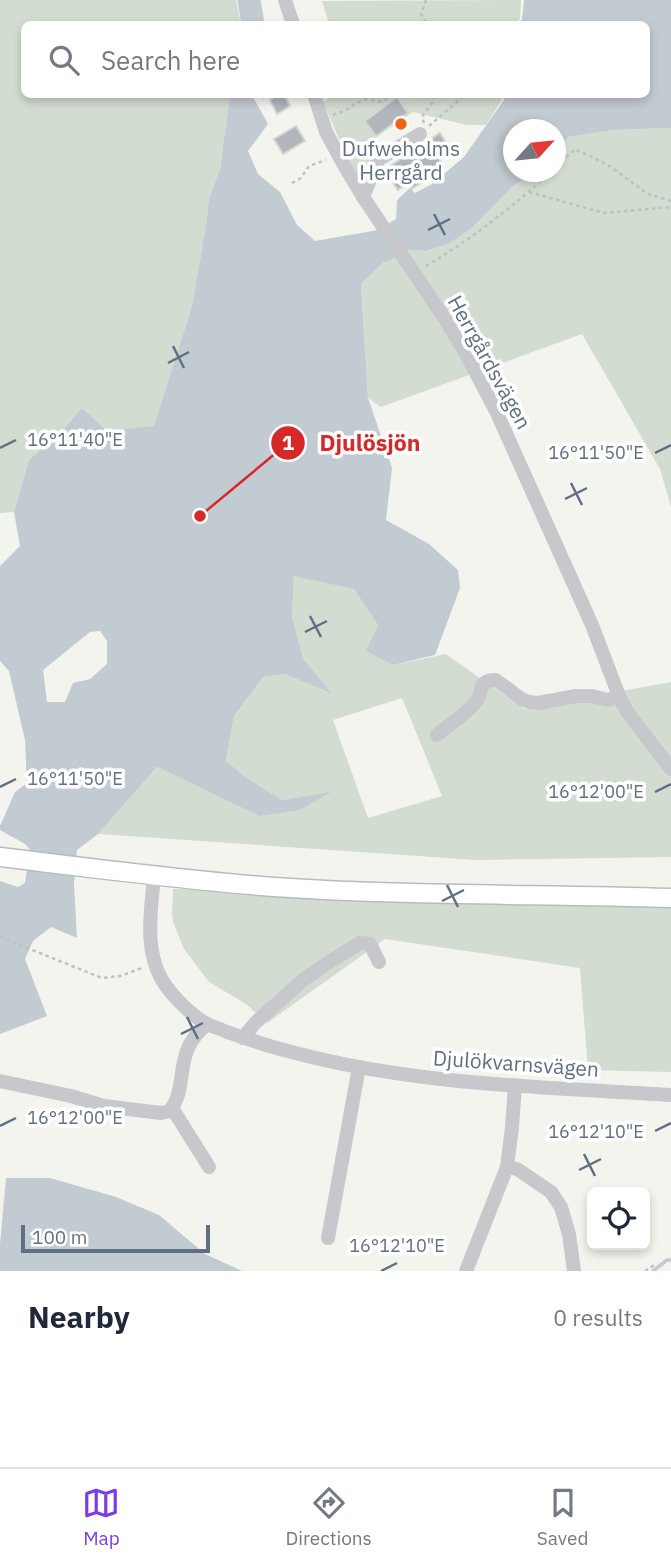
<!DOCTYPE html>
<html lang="en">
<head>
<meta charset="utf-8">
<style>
	:root { --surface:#fff; --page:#f2f2f3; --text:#1f2937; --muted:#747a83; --line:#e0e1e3; --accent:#7c3aed }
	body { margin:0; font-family:"IBM Plex Sans",sans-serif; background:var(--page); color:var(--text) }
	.controls { position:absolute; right:21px; bottom:21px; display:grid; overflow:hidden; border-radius:10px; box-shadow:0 4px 10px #0003 }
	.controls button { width:63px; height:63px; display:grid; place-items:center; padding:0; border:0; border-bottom:2px solid var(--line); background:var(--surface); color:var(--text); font:35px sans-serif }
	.compass { position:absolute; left:503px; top:119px; width:63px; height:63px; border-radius:50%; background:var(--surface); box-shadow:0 4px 10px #0003; rotate:63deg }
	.scale { position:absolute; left:21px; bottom:18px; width:189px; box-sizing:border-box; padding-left:7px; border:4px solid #616f83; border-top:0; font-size:19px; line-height:24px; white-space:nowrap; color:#616f83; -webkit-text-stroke:5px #fff; paint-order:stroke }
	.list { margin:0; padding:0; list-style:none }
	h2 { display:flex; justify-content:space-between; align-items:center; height:91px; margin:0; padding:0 28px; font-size:30px }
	h2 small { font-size:23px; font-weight:400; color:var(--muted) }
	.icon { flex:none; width:38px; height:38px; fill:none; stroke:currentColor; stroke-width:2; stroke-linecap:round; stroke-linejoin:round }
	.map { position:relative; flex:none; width:671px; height:1271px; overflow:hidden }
	.search { position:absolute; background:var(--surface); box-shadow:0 4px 10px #0003; left:21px; right:21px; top:21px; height:77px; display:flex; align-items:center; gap:18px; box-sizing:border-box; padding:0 24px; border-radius:10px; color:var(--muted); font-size:26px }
	.sheet { height:196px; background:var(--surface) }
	nav { display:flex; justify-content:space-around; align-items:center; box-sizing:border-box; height:98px; border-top:2px solid var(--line); background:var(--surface); font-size:19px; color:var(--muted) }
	nav a { display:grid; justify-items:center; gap:4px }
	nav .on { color:var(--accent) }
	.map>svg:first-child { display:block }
</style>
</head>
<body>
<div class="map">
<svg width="671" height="1271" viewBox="0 0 671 1271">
	<rect width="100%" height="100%" fill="#f4f4ef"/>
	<g fill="#d3dcd0" fill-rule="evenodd">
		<path d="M0 0H236L241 24H24V94L230 95 220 169 209 199 206 225 192 306 154 427 107 431 82 409 63 430 29 460 14 512 0 513Z"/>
		<path d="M521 0 520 18 516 24H329L322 1Z"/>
		<path d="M334 94 502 95 501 101 486 125H466L413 112 373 139 356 146 357 156 370 160 362 181 354 173 323 102Z"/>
		<path d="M671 128V507L660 469 582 334 381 407 368 398 361 284 383 263 397 257 407 250 426 251 448 244 472 228 513 186 535 172H556V152L567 137 613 130Z"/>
		<path d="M294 575 354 589 378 625 367 651 393 665 446 654 524 709 671 682V857L476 860 98 834 157 767 259 816 328 793 282 800 244 776 226 762 234 716 263 677 285 674 330 692 303 658 292 616ZM402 698 442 796 368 818 333 720Z"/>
		<path d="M173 889 671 905V1072L588 1070 580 968 385 939 267 1023 246 1004 209 982 184 949 173 922 172 913Z"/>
	</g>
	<g fill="#c2cbd1" fill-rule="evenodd">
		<path d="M524 0H671V128L613 130 568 137 556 152V130H514V172H535L513 186 472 228 448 244 426 251 406 250 397 257 383 263 361 284 368 398 392 468 386 520 429 544 458 570 460 588 435 655 393 665 366 651 378 625 354 589 294 576 292 616 303 658 331 693 285 674 263 677 234 716 226 761 244 776 282 800 331 792 300 810 259 816 157 767 98 834 77 850 74 884 77 938 51 927 33 941 25 959 47 1016 0 1034V881L18 887 25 883 30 850 25 844 0 830V826L15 792 27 783 25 740 9 671 0 661V566L20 546 14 512 29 460 63 430 82 408 107 431 154 426 192 306 206 225 209 199 220 169 230 95H252L268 124 248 151 258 174 280 192 297 225 315 241 378 230 396 219 397 200 410 188 415 193 432 184 464 157 504 100 505 95 646 94V24H519L522 20ZM100 631 107 641V664L90 679 73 683 65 702H47L43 670 90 632Z"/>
		<path d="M6 1178H50L116 1197 159 1215 205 1254 242 1271H0V1244Z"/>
	</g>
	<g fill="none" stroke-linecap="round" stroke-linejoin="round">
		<path stroke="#c2cbd1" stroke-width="3.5" d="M653 1271 667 1260H671"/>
		<path stroke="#c2cbd1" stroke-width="23" d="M249 0 253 24"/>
	</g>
	<g fill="#b0b6bc" stroke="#d5d5d2" stroke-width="2">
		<path d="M280 94H284L290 106 277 114 270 100Z"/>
		<path d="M397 97 408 113 376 136 365 121Z"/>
		<path d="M296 126 305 141 283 154 274 139Z"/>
		<path d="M440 133 452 152 440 160 444 167 412 189 408 183 398 190 384 170Z"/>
	</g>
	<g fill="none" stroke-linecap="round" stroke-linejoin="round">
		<defs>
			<path id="major" d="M0 857C91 868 182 880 274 887 406 896 539 894 671 898"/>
		</defs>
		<use href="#major" stroke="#b8bbbf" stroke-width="21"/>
		<g stroke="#bfc0c2" stroke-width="2.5" stroke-dasharray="3.5 3.5" stroke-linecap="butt">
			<path d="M426 0 421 14 427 24"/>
			<path d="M293 95 294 94"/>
			<path d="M333 115 344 111 364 99 383 102 392 94"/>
			<path d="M424 123 422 117 432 103 433 94"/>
			<path d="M429 126 466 94"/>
			<path d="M556 167 575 149 608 165 648 194 671 201"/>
			<path d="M292 183 301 178 309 166 326 160"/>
			<path d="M529 192 604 213 671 207"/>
			<path d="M426 266C472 239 512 207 551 172"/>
			<path d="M0 937 102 978 120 976 142 968"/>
			<path d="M645 1271 656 1264"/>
		</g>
		<g stroke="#c6c8cc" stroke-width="14">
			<path d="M285 0 293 24"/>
			<path d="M314 94 326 132 345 167 363 197 445 319 466 354 496 411 592 625 619 696 628 713 671 769"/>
			<path d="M363 197 378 160 420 134"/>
			<path d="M437 735C450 724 465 715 476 702 484 691 477 680 496 680L523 700 530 702 538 703 576 696H592L608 700 619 696"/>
			<path d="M154 876C151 910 144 949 162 980 171 995 192 1016 207 1024 213 1027 221 1029 227 1032 247 1039 267 1046 288 1051 412 1085 543 1087 671 1095"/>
			<path d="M243 1038 255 1023 303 980 329 962 360 943 370 944 379 962"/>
			<path d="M0 1081 71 1096 104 1106 161 1113 170 1111C184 1092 179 1071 187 1051 191 1039 199 1032 207 1024"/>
			<path d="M172 1108 209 1167"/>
			<path d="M507 1167 517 1169 551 1192 561 1207 569 1234 574 1271"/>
			<path d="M328 1238 359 1067"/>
			<path d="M466 1271 507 1167 512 1127 515 1085"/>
		</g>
		<use href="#major" stroke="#fff" stroke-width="18"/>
	</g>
	<path fill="none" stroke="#616f83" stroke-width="2.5" d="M434 214 445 235M428 230 450 219M173 346 184 368M168 363 189 352M0 448 16 440M655 453 671 445M571 483 582 505M565 499 587 488M310 616 321 637M305 632 327 621M0 787 16 779M655 792 671 784M447 885 458 907M442 901 464 890M187 1017 198 1039M181 1034 203 1023M0 1126 16 1118M655 1131 671 1123M584 1154 595 1176M579 1170 601 1159M381 1271 397 1263"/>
	<circle fill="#f16413" stroke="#fff" stroke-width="2.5" cx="401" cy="124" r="7"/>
	<g text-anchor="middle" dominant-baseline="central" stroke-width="7" stroke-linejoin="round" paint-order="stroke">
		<g font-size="21" fill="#616f83" stroke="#fff">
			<text x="401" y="148">Dufweholms<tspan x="401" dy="24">Herrgård</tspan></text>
		</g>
		<g font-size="21" fill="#616f83" stroke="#fff">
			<text transform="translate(490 362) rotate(61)">Herrgårdsvägen</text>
			<text transform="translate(516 1063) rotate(4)">Djulökvarnsvägen</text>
		</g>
	</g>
	<g font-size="18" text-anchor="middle" fill="#616f83" stroke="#fff" stroke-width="7" stroke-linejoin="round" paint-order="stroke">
		<text x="75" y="446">16°11'40"E</text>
		<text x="596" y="459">16°11'50"E</text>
		<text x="75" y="785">16°11'50"E</text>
		<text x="596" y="798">16°12'00"E</text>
		<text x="75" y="1124">16°12'00"E</text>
		<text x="596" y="1138">16°12'10"E</text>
		<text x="397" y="1252">16°12'10"E</text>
	</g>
	<path fill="none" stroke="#d62828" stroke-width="2.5" d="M200 516L288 443"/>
	<g fill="#d62828" stroke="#fff" stroke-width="2.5">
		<circle cx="200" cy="516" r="7"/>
		<circle cx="288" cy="443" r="18"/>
	</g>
	<g font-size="21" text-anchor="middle" font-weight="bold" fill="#fff">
		<text x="288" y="450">1</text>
	</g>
	<g font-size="23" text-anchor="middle" font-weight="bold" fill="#d62828" stroke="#fff" stroke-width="7" stroke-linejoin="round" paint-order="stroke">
		<text x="370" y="451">Djulösjön</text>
	</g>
</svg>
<div class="controls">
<button><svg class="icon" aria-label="locate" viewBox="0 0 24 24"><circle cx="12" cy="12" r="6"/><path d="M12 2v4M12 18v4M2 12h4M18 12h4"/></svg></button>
</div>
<svg class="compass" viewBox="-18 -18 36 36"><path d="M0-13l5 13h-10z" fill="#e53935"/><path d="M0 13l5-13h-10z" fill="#747a83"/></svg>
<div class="scale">100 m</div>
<div class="search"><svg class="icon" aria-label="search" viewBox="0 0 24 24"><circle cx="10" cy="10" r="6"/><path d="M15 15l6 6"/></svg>Search here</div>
</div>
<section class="sheet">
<h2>Nearby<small>0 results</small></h2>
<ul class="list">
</ul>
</section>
<nav>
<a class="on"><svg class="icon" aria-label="map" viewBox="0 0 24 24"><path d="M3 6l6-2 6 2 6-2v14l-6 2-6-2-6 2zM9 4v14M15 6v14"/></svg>Map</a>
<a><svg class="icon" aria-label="directions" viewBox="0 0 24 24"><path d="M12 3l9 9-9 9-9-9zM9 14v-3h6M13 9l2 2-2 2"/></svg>Directions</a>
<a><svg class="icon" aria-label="saved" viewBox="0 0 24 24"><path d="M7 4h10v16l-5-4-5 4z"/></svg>Saved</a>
</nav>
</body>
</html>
